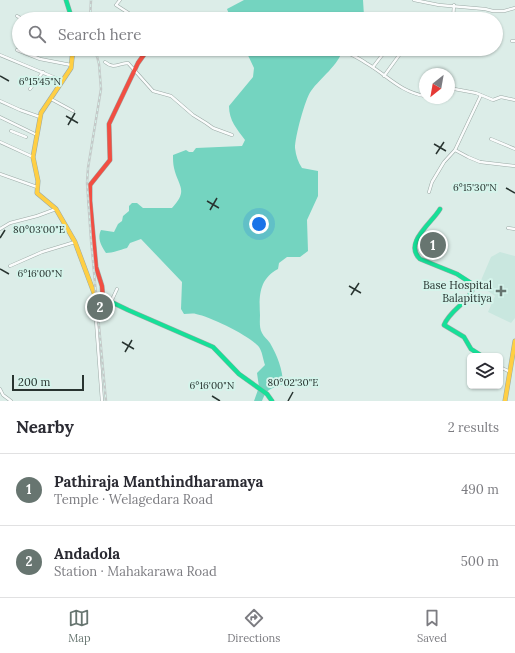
<!DOCTYPE html>
<html lang="en">
<head>
<meta charset="utf-8">
<style>
	:root { --surface:#fff; --page:#f2f2f3; --text:#2b2b33; --muted:#7c7c81; --line:#e1e1e2; --accent:#677570 }
	body { margin:0; font-family:Lora,serif; background:var(--page); color:var(--text) }
	.controls { position:absolute; right:12px; bottom:12px; display:grid; overflow:hidden; border-radius:6px; box-shadow:0 1px 3px #0004 }
	.controls button { width:36px; height:36px; display:grid; place-items:center; padding:0; border:0; border-bottom:1px solid var(--line); background:var(--surface); color:var(--text); font:20px sans-serif }
	.compass { position:absolute; left:419px; top:68px; width:36px; height:36px; border-radius:50%; background:var(--surface); box-shadow:0 1px 3px #0004; rotate:211deg }
	.scale { position:absolute; left:12px; bottom:10px; width:72px; box-sizing:border-box; padding-left:4px; border:2px solid #283430; border-top:0; font-size:11px; line-height:14px; white-space:nowrap; color:#283430; -webkit-text-stroke:3px #d5f4eb; paint-order:stroke }
	.you { position:absolute; left:259px; top:224px; width:14px; height:14px; margin:-10px; border:3px solid #fff; border-radius:50%; background:#1a73e8; box-shadow:0 0 0 6px #1a73e833 }
	.badge { display:grid; place-items:center; width:26px; height:26px; border-radius:50%; background:var(--accent); color:#fff; font-size:13px; font-weight:700 }
	.pin { position:absolute; translate:-50% -50%; border:2px solid #fff; box-shadow:0 1px 4px #0006 }
	.list { margin:0; padding:0; list-style:none }
	h2 { display:flex; justify-content:space-between; align-items:center; height:52px; margin:0; padding:0 16px; font-size:17px }
	h2 small { font-size:13px; font-weight:400; color:var(--muted) }
	.list li { display:grid; grid-template-columns:26px 1fr auto; gap:12px; align-items:center; box-sizing:border-box; height:72px; padding:0 16px; border-top:1px solid var(--line) }
	.list b { display:block; font-size:15px; white-space:nowrap }
	.list p { margin:0; font-size:13px; white-space:nowrap; color:var(--muted) }
	.list em { font-size:13px; font-style:normal; color:var(--muted) }
	.icon { flex:none; width:22px; height:22px; fill:none; stroke:currentColor; stroke-width:2; stroke-linecap:round; stroke-linejoin:round }
	.map { position:relative; flex:none; width:515px; height:401px; overflow:hidden }
	.search { position:absolute; background:var(--surface); box-shadow:0 1px 3px #0004; left:12px; right:12px; top:12px; height:44px; display:flex; align-items:center; gap:10px; box-sizing:border-box; padding:0 14px; border-radius:22px; color:var(--muted); font-size:15px }
	.sheet { height:196px; background:var(--surface) }
	nav { display:flex; justify-content:space-around; align-items:center; box-sizing:border-box; height:56px; border-top:1px solid var(--line); background:var(--surface); font-size:11px; color:var(--muted) }
	nav a { display:grid; justify-items:center; gap:2px }
	nav .on { color:var(--accent) }
	.map>svg:first-child { display:block }
</style>
</head>
<body>
<div class="map">
<svg width="515" height="401" viewBox="0 0 515 401">
	<rect width="100%" height="100%" fill="#dcede8"/>
	<path fill="#c9e7df" d="M500 252 515 256V318L511 323 488 312 495 296 479 285 491 257Z"/>
	<g fill="#74d4c0">
		<path d="M244 0H363L364 16 363 19H231L227 9Z"/>
		<path d="M245 49H343C338 66 321 77 311 91 305 99 295 137 295 148 296 156 298 162 302 168L318 171V196L307 220 308 251 300 257H287L279 263 278 269C259 279 259 296 260 315 260 320 259 328 262 333 264 337 267 339 270 343 277 355 283 370 283 384 271 389 267 388 262 401H254L259 387 257 373 265 365C263 359 262 351 259 347 250 336 211 317 196 314 193 313 188 314 184 314L181 309 182 282 141 239 130 243 127 248C119 250 113 253 106 253 101 246 97 238 101 230L114 232 118 224 122 221 123 216 129 211V206L132 203H137L143 208H172C189 190 178 186 174 168 173 164 173 159 173 155L186 150 189 152H193L196 148 242 146 245 140C237 129 229 121 229 106L253 77 254 68Z"/>
	</g>
	<g fill="none" stroke-linecap="round" stroke-linejoin="round">
		<defs>
			<g id="street">
				<path d="M120 0 116 5 130 14 134 19"/>
				<path d="M414 0 439 5 485 9 493 11H504L515 8"/>
				<path d="M17 16 22 19"/>
				<path d="M32 19 35 15 41 19"/>
				<path d="M453 19 454 5"/>
				<path d="M512 41H515"/>
				<path d="M455 49 457 52 472 54"/>
				<path d="M17 50 40 59 71 65"/>
				<path d="M344 51C352 55 359 58 366 63 387 75 400 92 425 96"/>
				<path d="M0 55 63 81"/>
				<path d="M105 62C115 70 118 63 128 63L153 91 171 96 193 115 206 123 213 128 232 135"/>
				<path d="M373 67 386 50"/>
				<path d="M384 76 400 54"/>
				<path d="M449 88 476 93 493 100 501 97 515 100"/>
				<path d="M30 89 43 72"/>
				<path d="M441 98H444"/>
				<path d="M51 99 73 111"/>
				<path d="M0 101 20 110 40 117"/>
				<path d="M0 117 37 135"/>
				<path d="M11 131 26 137"/>
				<path d="M491 139 515 149"/>
				<path d="M0 142 33 157"/>
				<path d="M455 150 468 157 480 162 515 166"/>
				<path d="M0 174 37 187"/>
				<path d="M429 192 432 182 444 162 455 150 481 95"/>
				<path d="M508 228 515 229"/>
				<path d="M0 229 10 223 37 216 56 209"/>
				<path d="M10 266 42 252 75 242"/>
				<path d="M94 293 102 401"/>
				<path d="M111 302 117 289"/>
				<path d="M500 367 510 372"/>
				<path d="M0 389 3 395 11 401"/>
			</g>
			<g id="fast">
				<path d="M66 0 72 19"/>
				<path d="M440 209C432 223 403 243 420 259L457 274 474 285C470 303 451 308 444 325L464 337 471 349 482 356"/>
				<path d="M99 296 128 310 213 347 239 374 267 394 272 401"/>
			</g>
			<g id="slow">
				<path d="M73 49 71 68 41 113 33 157 38 181 37 193 56 209 75 242 94 293 99 296"/>
				<path d="M505 401 515 341"/>
			</g>
			<path id="jam" d="M103 299 102 286 96 267 90 201V185L110 160 109 124 138 63 148 49"/>
		</defs>
		<use href="#street" stroke="#9caaa6" stroke-width="3.5"/>
		<use href="#fast" stroke="#9caaa6" stroke-width="5"/>
		<use href="#slow" stroke="#9caaa6" stroke-width="5"/>
		<use href="#jam" stroke="#9caaa6" stroke-width="5"/>
		<use href="#street" stroke="#fafcfc" stroke-width="2.5"/>
		<use href="#fast" stroke="#16e098" stroke-width="4"/>
		<use href="#slow" stroke="#ffcf43" stroke-width="4"/>
		<use href="#jam" stroke="#f24e42" stroke-width="4"/>
		<defs>
			<g id="rail">
				<path d="M90 19 91 0"/>
				<path d="M95 49 99 64 101 89 88 168 87 183 91 240 106 401"/>
			</g>
		</defs>
		<use href="#rail" stroke="#c4c9c8" stroke-width="2.5"/>
		<use href="#rail" stroke="#d5f4eb" stroke-width="1" stroke-dasharray="3" stroke-linecap="butt"/>
	</g>
	<path fill="none" stroke="#283430" stroke-width="1.5" d="M0 76 9 81M66 116 78 123M68 125 75 113M434 144 446 151M436 154 444 142M506 188 515 193M207 201 219 208M210 210 217 198M0 238 5 230M0 269 9 274M349 286 361 293M351 295 359 283M122 342 134 349M125 352 132 340M212 396 220 401M288 401 293 392"/>
	<path fill="#677570" stroke="#d5f4eb" stroke-width="1.5" d="M499 285h4v4h4v4h-4v4h-4v-4h-4v-4h4z"/>
	<g text-anchor="middle" dominant-baseline="central" stroke-width="4" stroke-linejoin="round" paint-order="stroke">
		<g font-size="11" fill="#283430" stroke="#d5f4eb" text-anchor="end">
			<text x="492" y="285">Base Hospital<tspan x="492" dy="13">Balapitiya</tspan></text>
		</g>
	</g>
	<g font-size="10" text-anchor="middle" fill="#283430" stroke="#d5f4eb" stroke-width="4" stroke-linejoin="round" paint-order="stroke">
		<text x="40" y="85">6°15'45"N</text>
		<text x="475" y="191">6°15'30"N</text>
		<text x="39" y="233">80°03'00"E</text>
		<text x="40" y="277">6°16'00"N</text>
		<text x="293" y="386">80°02'30"E</text>
		<text x="212" y="389">6°16'00"N</text>
	</g>
</svg>
<div class="controls">
<button><svg class="icon" aria-label="layers" viewBox="0 0 24 24"><path d="M12 4l9 5-9 5-9-5zM3 14l9 5 9-5"/></svg></button>
</div>
<svg class="compass" viewBox="-18 -18 36 36"><path d="M0-13l5 13h-10z" fill="#e53935"/><path d="M0 13l5-13h-10z" fill="#7c7c81"/></svg>
<div class="scale">200 m</div>
<div class="you"></div>
<div class="pin badge" style="left:433px;top:245px">1</div>
<div class="pin badge" style="left:100px;top:307px">2</div>
<div class="search"><svg class="icon" aria-label="search" viewBox="0 0 24 24"><circle cx="10" cy="10" r="6"/><path d="M15 15l6 6"/></svg>Search here</div>
</div>
<section class="sheet">
<h2>Nearby<small>2 results</small></h2>
<ul class="list">
<li><span class="badge">1</span><div><b>Pathiraja Manthindharamaya</b><p>Temple · Welagedara Road</p></div><em>490 m</em></li>
<li><span class="badge">2</span><div><b>Andadola</b><p>Station · Mahakarawa Road</p></div><em>500 m</em></li>
</ul>
</section>
<nav>
<a class="on"><svg class="icon" aria-label="map" viewBox="0 0 24 24"><path d="M3 6l6-2 6 2 6-2v14l-6 2-6-2-6 2zM9 4v14M15 6v14"/></svg>Map</a>
<a><svg class="icon" aria-label="directions" viewBox="0 0 24 24"><path d="M12 3l9 9-9 9-9-9zM9 14v-3h6M13 9l2 2-2 2"/></svg>Directions</a>
<a><svg class="icon" aria-label="saved" viewBox="0 0 24 24"><path d="M7 4h10v16l-5-4-5 4z"/></svg>Saved</a>
</nav>
</body>
</html>
